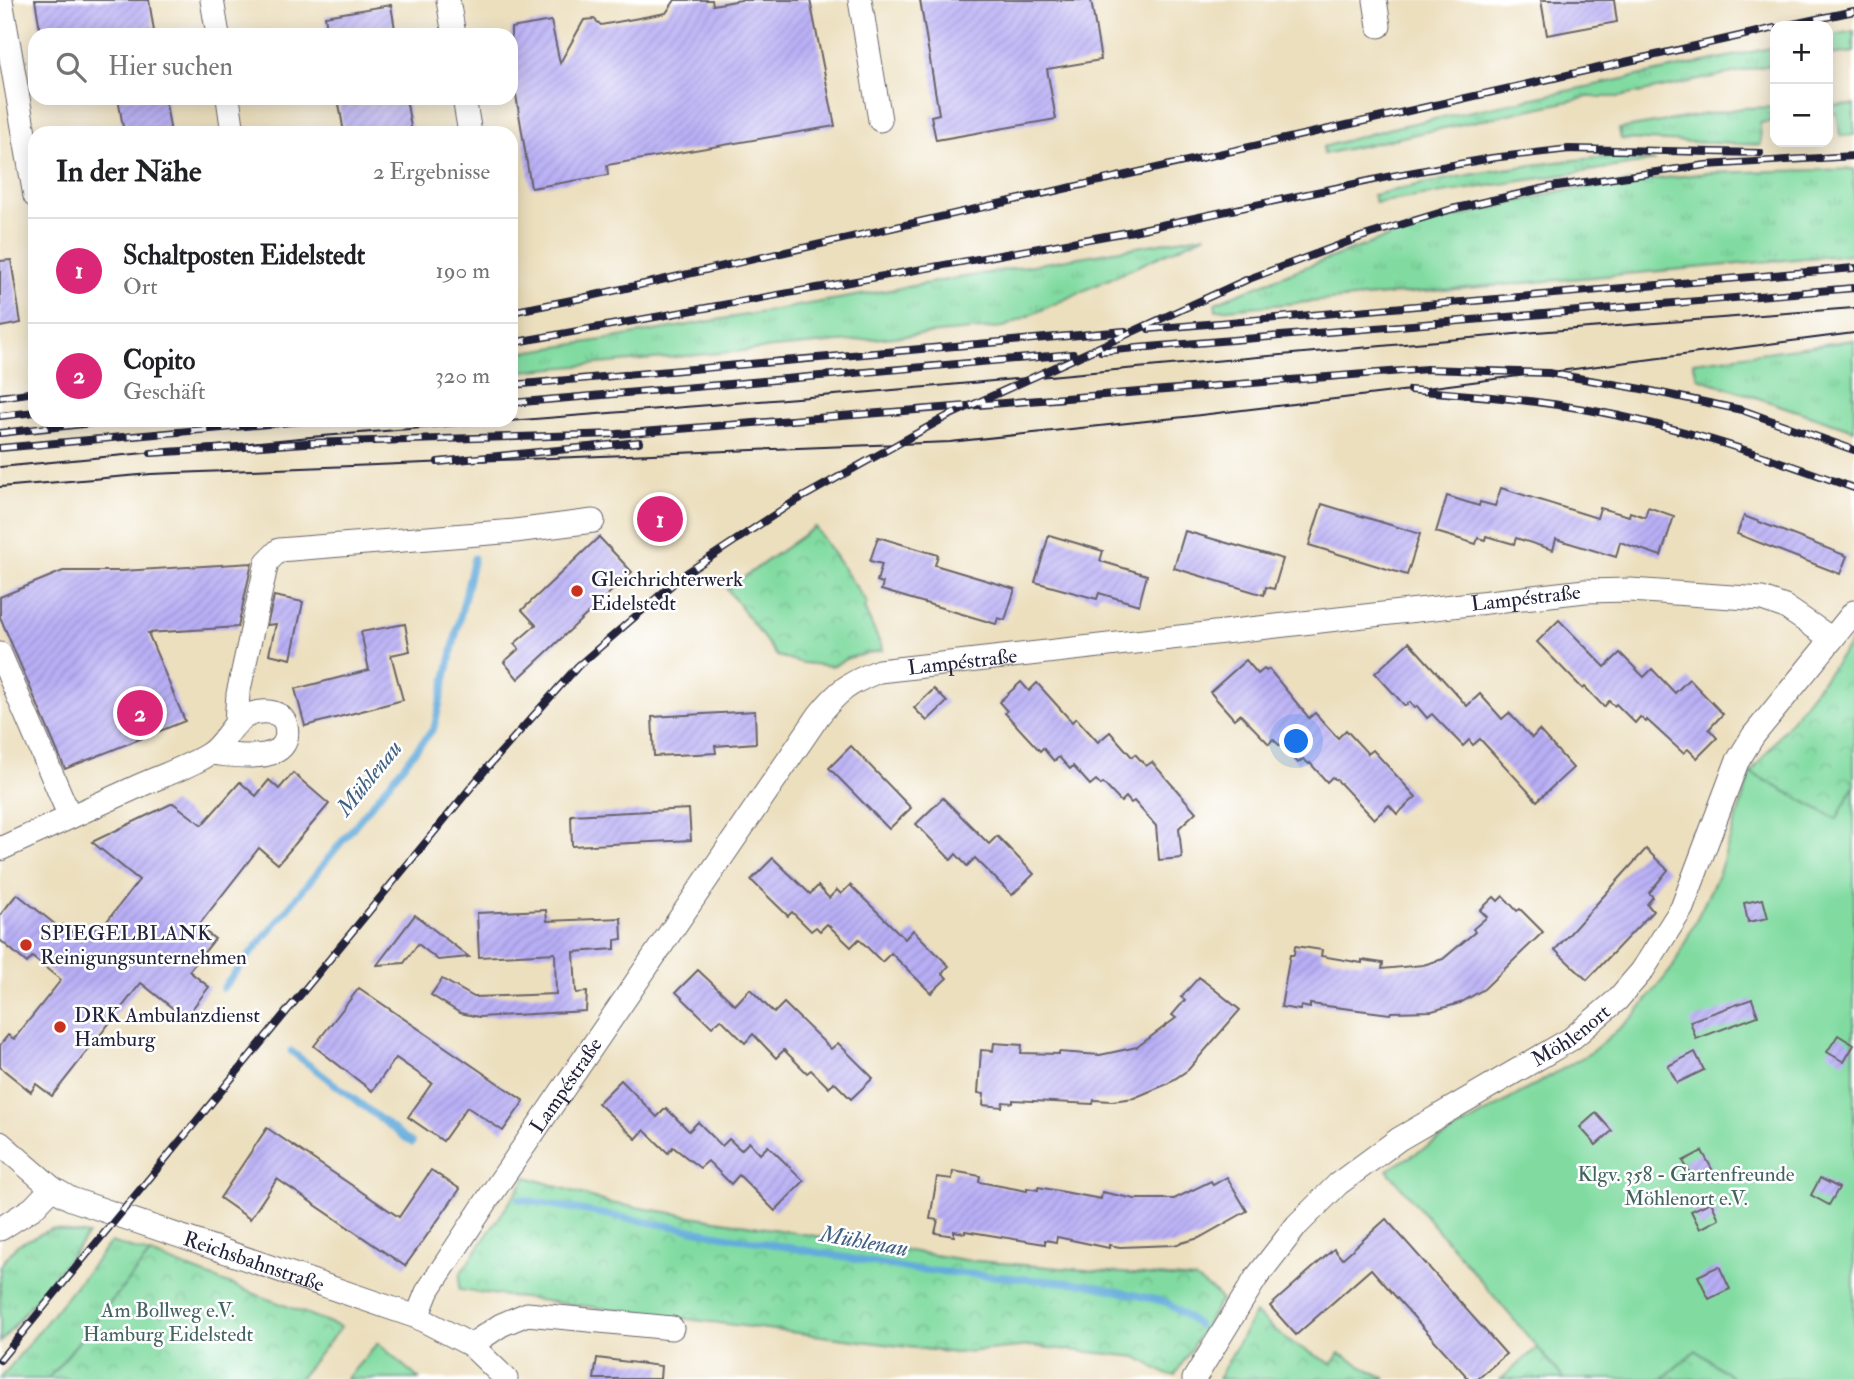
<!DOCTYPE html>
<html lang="de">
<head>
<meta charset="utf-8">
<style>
	:root { --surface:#fff; --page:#f2f2f2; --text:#202124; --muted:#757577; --line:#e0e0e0; --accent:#db2777 }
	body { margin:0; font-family:"IM FELL Double Pica",serif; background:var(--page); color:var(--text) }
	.controls { position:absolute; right:21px; top:21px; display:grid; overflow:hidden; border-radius:14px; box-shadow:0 4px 18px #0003 }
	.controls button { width:63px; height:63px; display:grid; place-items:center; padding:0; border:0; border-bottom:2px solid var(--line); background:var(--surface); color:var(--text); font:35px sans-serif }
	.you { position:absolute; left:1297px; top:742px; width:24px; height:24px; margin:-18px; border:5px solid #fff; border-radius:50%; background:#1a73e8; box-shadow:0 0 0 10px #1a73e833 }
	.badge { display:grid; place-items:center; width:46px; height:46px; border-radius:50%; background:var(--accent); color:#fff; font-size:23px; font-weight:700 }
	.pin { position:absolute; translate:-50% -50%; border:4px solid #fff; box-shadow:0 2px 7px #0006 }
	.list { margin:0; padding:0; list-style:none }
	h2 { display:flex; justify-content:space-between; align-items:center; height:91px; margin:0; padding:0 28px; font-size:30px }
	h2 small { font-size:23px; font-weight:400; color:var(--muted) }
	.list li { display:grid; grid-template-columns:46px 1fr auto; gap:21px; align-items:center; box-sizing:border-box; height:105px; padding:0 28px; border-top:2px solid var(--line) }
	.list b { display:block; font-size:26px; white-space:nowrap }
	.list p { margin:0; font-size:23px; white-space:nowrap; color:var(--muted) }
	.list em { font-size:23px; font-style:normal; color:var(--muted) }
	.icon { flex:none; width:38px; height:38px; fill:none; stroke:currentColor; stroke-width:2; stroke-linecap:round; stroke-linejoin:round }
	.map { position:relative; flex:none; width:1854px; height:1379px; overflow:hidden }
	.search { position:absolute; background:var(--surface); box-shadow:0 4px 18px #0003; left:28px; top:28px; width:490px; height:77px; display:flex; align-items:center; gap:18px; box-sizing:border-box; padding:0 24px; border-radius:21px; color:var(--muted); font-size:26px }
	.panel { position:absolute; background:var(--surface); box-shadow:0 4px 18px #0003; left:28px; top:126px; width:490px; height:301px; border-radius:21px }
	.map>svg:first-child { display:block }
</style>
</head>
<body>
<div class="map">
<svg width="1854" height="1379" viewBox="0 0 1854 1379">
	<defs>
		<pattern id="grass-tufts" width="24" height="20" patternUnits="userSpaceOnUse" patternTransform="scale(1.75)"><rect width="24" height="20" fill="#81dba1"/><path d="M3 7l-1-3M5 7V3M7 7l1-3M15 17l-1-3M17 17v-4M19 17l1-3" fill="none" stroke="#6fbc8c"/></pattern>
		<pattern id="park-crowns" width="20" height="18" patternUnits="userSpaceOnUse" patternTransform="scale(1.75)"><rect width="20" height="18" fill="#81dba1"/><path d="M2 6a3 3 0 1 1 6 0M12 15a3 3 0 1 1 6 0" fill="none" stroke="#6fbc8c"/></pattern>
		<pattern id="building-hatch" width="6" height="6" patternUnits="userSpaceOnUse" patternTransform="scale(1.75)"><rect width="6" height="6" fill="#b8aef5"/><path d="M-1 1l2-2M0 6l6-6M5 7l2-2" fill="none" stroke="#9e95d3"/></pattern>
	</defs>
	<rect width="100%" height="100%" fill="#fff"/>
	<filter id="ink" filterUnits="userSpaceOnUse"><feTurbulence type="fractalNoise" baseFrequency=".0143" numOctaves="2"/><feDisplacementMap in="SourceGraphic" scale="14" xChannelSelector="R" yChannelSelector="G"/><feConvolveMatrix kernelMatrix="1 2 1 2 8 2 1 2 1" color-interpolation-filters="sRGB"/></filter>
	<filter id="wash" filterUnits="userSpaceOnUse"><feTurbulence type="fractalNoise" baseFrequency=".00686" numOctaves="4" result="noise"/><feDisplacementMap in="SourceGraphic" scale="28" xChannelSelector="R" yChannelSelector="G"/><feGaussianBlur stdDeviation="1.57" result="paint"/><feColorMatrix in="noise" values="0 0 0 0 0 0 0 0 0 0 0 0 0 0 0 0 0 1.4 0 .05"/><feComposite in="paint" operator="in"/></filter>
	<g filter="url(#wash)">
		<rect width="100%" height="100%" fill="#ecdfbe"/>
		<g fill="url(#grass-tufts)" stroke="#527e6e" stroke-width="2">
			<path d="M1854 31V52L1828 55V36Z"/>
			<path d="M1775 47V64L1619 97H1588L1324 154 1323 147 1391 128Z"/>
			<path d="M1854 105V135L1840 136 1837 113 1828 114V106Z"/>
			<path d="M1775 107V121L1760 123 1761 145 1621 139 1619 129 1743 108Z"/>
			<path d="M1609 157 1655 161 1376 203 1373 195C1453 176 1527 163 1609 157Z"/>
			<path d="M1854 169V254L1216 310 1215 303 1292 272 1410 229 1561 191 1706 173Z"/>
			<path d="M1206 235 1004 327 511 372V354L602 340Z"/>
			<path d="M1854 340V430L1698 378 1693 362Z"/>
			<path d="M51 1229 88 1235 0 1343V1266L17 1245Z"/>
			<path d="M111 1242 150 1254 48 1379H0Z"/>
		</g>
		<g fill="url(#park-crowns)" stroke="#527e6e" stroke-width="2">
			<path d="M815 527 867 603 864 608 883 650 848 658 833 666 803 663 777 656 727 589Z"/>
			<path d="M1854 639V785L1837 820 1751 773Z"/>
			<path d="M527 1177 610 1203 965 1260 1195 1279 1216 1293 1221 1300 1175 1375H1168L1137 1357 1031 1346 955 1353 459 1290 460 1274Z"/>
			<path d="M150 1254H151L341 1327 299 1379H48Z"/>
			<path d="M1255 1313 1288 1341 1332 1364 1339 1353 1386 1379H1218Z"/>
			<path d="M1538 1347 1564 1379H1501Z"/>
			<path d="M1696 1350 1734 1379H1662Z"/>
		</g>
		<g fill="#81dba1" stroke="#527e6e" stroke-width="2">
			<path d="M1751 773 1837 819 1854 785V1379H1734L1696 1350 1662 1379H1564L1387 1170 1590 1053 1633 1017 1673 967 1719 873Z"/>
			<path d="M378 1343 419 1379H346Z"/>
		</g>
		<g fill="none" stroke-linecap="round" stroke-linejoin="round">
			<g stroke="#64abdb" stroke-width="7">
				<path d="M223 988 434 728 474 558"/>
				<path d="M291 1051 412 1143"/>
				<path d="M519 1199 910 1269 1085 1284 1166 1302 1198 1325"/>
			</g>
		</g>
		<g id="blocks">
			<g fill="url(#building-hatch)">
				<path d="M35 0H149L154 31 132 35H41Z"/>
				<path d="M675 0H712L713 5 741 0H810L835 126 607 165 608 175 531 188 511 64V28L551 21 560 63 584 20 594 19 601 25 666 13Z"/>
				<path d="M920 0H1091L1101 60 1047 69 1056 119 936 140 931 116 939 114Z"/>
				<path d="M1541 0H1614L1617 22 1547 35Z"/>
				<path d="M391 5 396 35H328L325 16Z"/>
				<path d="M118 98H165L171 133H124Z"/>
				<path d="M338 98H406L412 133H344Z"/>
				<path d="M11 260 21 323 0 327V261Z"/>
				<path d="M1501 488 1597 518 1600 508 1629 516 1630 512 1645 517 1648 507 1674 516 1661 556 1620 542 1616 557 1556 539 1553 550 1516 538 1514 544 1486 536 1485 540 1478 538 1476 544 1436 532 1447 496 1479 506 1480 502 1495 506Z"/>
				<path d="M678 503 683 526 660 531 656 508Z"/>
				<path d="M1322 504 1420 534 1407 575 1309 545Z"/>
				<path d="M1744 516 1847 556 1840 574 1737 534Z"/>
				<path d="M1185 531 1283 559 1274 589 1266 587 1264 595 1174 568Z"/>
				<path d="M1049 535 1103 551 1100 561 1147 575 1139 605 1099 593 1097 599 1035 582Z"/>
				<path d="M599 537 632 572 518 679 504 662 519 649 514 644 536 625 522 610Z"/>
				<path d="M878 537 938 555 935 565 1015 589 1005 620 998 618 996 624 881 590 883 583 877 581 882 564 870 561Z"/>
				<path d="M252 563 238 627 148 633 185 721 65 769 0 617V597L63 571H122Z"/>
				<path d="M274 596 303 602 291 659 269 654 276 624 267 625Z"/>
				<path d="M1559 620 1605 667 1620 653 1644 677 1652 669 1675 693 1689 679 1723 714 1709 729 1717 738 1697 758 1688 749 1683 753 1647 720 1646 722 1640 717 1635 723 1616 704 1614 706 1609 701 1604 707 1585 687 1583 689 1537 642Z"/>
				<path d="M405 624 410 651 391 655 403 700 305 726 295 689 369 670 361 632Z"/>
				<path d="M1409 642 1467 706 1480 694 1502 719 1509 713 1532 738 1539 730 1573 768 1537 801 1480 739 1473 745 1469 740 1463 746 1432 714 1427 718 1417 706 1415 708 1410 702 1405 706 1375 673Z"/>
				<path d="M1246 660 1258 674 1264 669 1266 671 1269 669 1309 718 1315 713 1338 738 1346 730 1368 754 1373 750 1416 797 1397 814 1389 805 1374 819 1338 781 1332 777 1327 782 1310 763 1309 764 1303 759 1298 763 1281 744 1279 745 1273 739 1269 744 1240 714 1234 719 1210 692Z"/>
				<path d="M1021 682 1029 691 1037 683 1072 722 1076 718 1098 742 1110 732 1132 757 1135 754 1146 766 1152 762 1196 812 1179 828 1182 858 1159 860 1156 826 1134 801 1131 803 1126 797 1121 802 1103 783 1101 785 1096 780 1090 785 1073 766 1070 769 1059 757 1054 761 1043 748 1040 751 1005 713 1007 711 999 702Z"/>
				<path d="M934 689 947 702 927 721 914 708Z"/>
				<path d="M755 711 756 743 715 746 716 753 654 756 652 717Z"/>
				<path d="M851 746 911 808 889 829 829 768Z"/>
				<path d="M293 773 329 804 278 864 259 848 198 926 215 939 189 971 209 987 185 1018 141 983 52 1096 36 1084 31 1092 0 1067V1045L8 1035 14 1039 61 980 32 957 27 963 0 940V915L17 894 61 929 63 925 82 940 92 927 100 930 139 880 92 842 173 803 202 825 240 782 256 796 269 780 279 789Z"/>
				<path d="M943 798 989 844 997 836 1034 874 1012 895 975 858 967 866 956 854 951 860 916 824Z"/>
				<path d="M689 809 691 840 572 846 571 815Z"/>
				<path d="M1646 849 1668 870 1649 893 1653 897 1647 904 1653 911 1587 980 1555 950Z"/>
				<path d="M773 858 810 894 818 886 829 898 837 890 841 894 850 885 905 939 913 930 949 966 942 973 947 978 931 993 891 953 882 962 859 939 851 947 827 924 820 931 816 927 811 931 792 912 788 916 751 880Z"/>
				<path d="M1503 896 1517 911 1520 909 1543 932 1484 989 1460 1003 1432 1011 1391 1012 1390 1014 1310 1004V1008L1301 1006 1300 1010 1281 1007 1290 955H1294L1295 946 1322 950 1321 956 1362 963V960L1383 963 1382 969 1423 965 1443 959 1475 932 1473 929 1487 917 1480 910 1494 897 1498 901Z"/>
				<path d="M1763 899 1768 918 1748 922 1744 903Z"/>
				<path d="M546 910 547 921 621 918 622 939 615 940V949L574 952 576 993 587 992 586 1011 479 1017 460 1013 431 995 442 979 474 997 556 994 555 953 479 957 477 913Z"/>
				<path d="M415 915 469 957 438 960 418 944 404 963 377 965Z"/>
				<path d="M698 970 735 1005 750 989 774 1013 784 1003 831 1049 838 1043 873 1078 851 1099 834 1082 829 1088 811 1070 807 1073 784 1050 776 1058 753 1034 745 1043 721 1019 712 1027 676 992Z"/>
				<path d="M1199 977 1240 1010 1188 1070 1167 1084 1134 1098 1112 1101 1094 1100 1093 1104 1013 1100V1103L1003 1102 1002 1107 983 1105 984 1094 978 1093 981 1050 993 1051 994 1043 1022 1045 1021 1053 1059 1054V1052L1100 1055 1137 1047 1176 1018 1172 1015 1185 1000 1181 997Z"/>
				<path d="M359 988 524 1101 503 1131 467 1107 443 1141 408 1117 432 1083 396 1058 372 1091 314 1046Z"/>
				<path d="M1752 999 1758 1016 1696 1039 1690 1021Z"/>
				<path d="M1838 1035 1854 1045 1844 1062 1827 1052Z"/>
				<path d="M1695 1052 1704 1070 1677 1083 1668 1066Z"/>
				<path d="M621 1080 657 1117 666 1108 689 1131 698 1122 722 1146 729 1139 741 1150 749 1142 760 1154 768 1146 804 1181 775 1211 739 1175 731 1184 708 1161 700 1168 673 1147 668 1153 644 1130 636 1139 598 1103Z"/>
				<path d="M1596 1113 1612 1131 1596 1145 1580 1127Z"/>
				<path d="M267 1128 399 1217 431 1170 460 1189 405 1266 277 1179 250 1219 220 1198Z"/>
				<path d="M1702 1151 1712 1169 1693 1178 1683 1161Z"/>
				<path d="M953 1171 980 1176 979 1182 1027 1191V1188L1038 1190V1187L1101 1199 1102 1192 1135 1199H1174L1211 1181 1213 1185 1227 1177 1247 1211 1199 1238 1174 1245 1120 1247 1109 1245V1248L1057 1237 1056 1242 1045 1240V1244L965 1231V1233L954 1231V1236L935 1233 938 1220 930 1219 937 1177 952 1179Z"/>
				<path d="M1820 1178 1839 1188 1829 1205 1811 1195Z"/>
				<path d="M1711 1202 1719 1219 1700 1229 1691 1211Z"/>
				<path d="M1386 1219 1506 1354 1478 1379H1469L1371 1269 1296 1335 1270 1306 1334 1249 1342 1259Z"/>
				<path d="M1719 1266 1730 1289 1709 1299 1698 1276Z"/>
				<path d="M597 1358 661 1366 660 1379H594Z"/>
			</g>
		</g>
	</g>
	<g filter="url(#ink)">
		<use href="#blocks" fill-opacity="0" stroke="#696469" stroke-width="2"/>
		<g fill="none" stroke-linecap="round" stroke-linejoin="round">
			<defs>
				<g id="minor">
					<path d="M1 0 35 196"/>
					<path d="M212 0 218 35"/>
					<path d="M448 0 454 35"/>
					<path d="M860 0 880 120"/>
					<path d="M1375 0 1379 26"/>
					<path d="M228 98 233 133"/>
					<path d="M464 98 470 133"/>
					<path d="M0 654 70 817"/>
					<path d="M236 722 238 694 267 562 279 550 515 531 593 521"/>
					<path d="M0 849C47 828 94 806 141 785 163 775 189 767 209 754 226 743 231 721 251 714 263 710 283 710 286 726 294 767 233 755 210 753"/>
					<path id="s1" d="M0 1143 52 1188 71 1199 417 1317 471 1345 506 1379"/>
					<path d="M0 1229 33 1208 52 1188"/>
					<path id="s2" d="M417 1317 427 1292 488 1199 819 715C839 690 849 683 879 671L1585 591 1630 590 1762 599 1785 607 1832 639"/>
					<path d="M471 1345 501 1325 527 1314 672 1328"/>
					<path id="s3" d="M1194 1379 1256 1278 1297 1225 1338 1184 1399 1139 1571 1039 1617 1000 1642 971 1682 908 1737 762 1753 736 1854 612"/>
				</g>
			</defs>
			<use href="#minor" stroke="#696469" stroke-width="25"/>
			<use href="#minor" stroke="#fff" stroke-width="23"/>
			<g stroke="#22223b" stroke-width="2">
				<path d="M0 467 310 437 871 392 1536 332 1854 308"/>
				<path d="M0 487 151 474 950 442 1184 417 1410 390 1854 333"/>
			</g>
			<defs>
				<g id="rail">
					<path d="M1784 26 1854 11"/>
					<path d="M511 312 582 298 1775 28"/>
					<path d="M1149 329 1854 268"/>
					<path d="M511 343 1133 231 1392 176 1492 158 1569 149 1760 153"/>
					<path d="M1101 351 1854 288"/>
					<path d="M511 385 1125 331"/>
					<path d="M1410 390C1462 394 1514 398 1565 406 1664 421 1761 454 1854 488"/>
					<path d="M0 397 35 392"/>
					<path d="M511 403 1073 354"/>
					<path d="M0 416 35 412"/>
					<path d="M0 433 120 420"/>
					<path d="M0 448 312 420"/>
					<path d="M151 453 306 443 617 434 1427 369 1549 373 1642 389 1742 410 1854 450"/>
					<path d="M438 462 639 442"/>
					<path d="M0 1360 486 769 578 666 682 576 792 503 946 417 1246 280 1361 237 1452 209 1550 187 1706 165 1854 156"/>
				</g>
			</defs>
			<use href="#rail" stroke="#22223b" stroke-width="8"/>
			<use href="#rail" stroke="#fff" stroke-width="5" stroke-dasharray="16" stroke-linecap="butt"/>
		</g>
	</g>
	<g fill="#c8321e" stroke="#fff" stroke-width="2.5">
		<circle cx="577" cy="591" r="7"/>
		<circle cx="26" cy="945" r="7"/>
		<circle cx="60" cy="1027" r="7"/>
	</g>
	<g text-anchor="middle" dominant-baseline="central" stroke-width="5" stroke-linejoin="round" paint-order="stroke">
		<g font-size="21" fill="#22223b" stroke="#fff" text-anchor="start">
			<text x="591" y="579">Gleichrichterwerk<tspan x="591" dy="24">Eidelstedt</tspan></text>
			<text x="40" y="933">SPIEGELBLANK<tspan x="40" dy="24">Reinigungsunternehmen</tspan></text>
			<text x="74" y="1015">DRK Ambulanzdienst<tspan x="74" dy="24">Hamburg</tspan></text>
		</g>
		<g font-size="21" fill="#22223b" stroke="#fff">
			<text stroke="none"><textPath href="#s2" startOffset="1451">Lampéstraße</textPath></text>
			<text stroke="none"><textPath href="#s2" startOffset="884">Lampéstraße</textPath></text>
			<text stroke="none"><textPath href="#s3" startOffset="520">Möhlenort</textPath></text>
			<text stroke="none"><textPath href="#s2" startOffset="276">Lampéstraße</textPath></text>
			<text stroke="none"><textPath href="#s1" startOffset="284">Reichsbahnstraße</textPath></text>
		</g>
		<g font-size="21" fill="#43635f" stroke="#fff">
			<text x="1686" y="1174">Klgv. 358 - Gartenfreunde<tspan x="1686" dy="24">Möhlenort e.V.</tspan></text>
			<text x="168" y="1310">Am Bollweg e.V.<tspan x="168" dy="24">Hamburg Eidelstedt</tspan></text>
		</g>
		<g font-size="23" font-style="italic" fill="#406083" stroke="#fff">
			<text transform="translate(369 778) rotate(-51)">Mühlenau</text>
			<text transform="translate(864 1241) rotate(10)">Mühlenau</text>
		</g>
	</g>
</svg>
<div class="controls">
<button>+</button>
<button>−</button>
</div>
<div class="you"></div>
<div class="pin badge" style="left:660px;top:519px">1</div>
<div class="pin badge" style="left:140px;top:713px">2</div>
<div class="search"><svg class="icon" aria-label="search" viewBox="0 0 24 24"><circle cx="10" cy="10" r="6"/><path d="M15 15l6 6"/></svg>Hier suchen</div>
<section class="panel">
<h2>In der Nähe<small>2 Ergebnisse</small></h2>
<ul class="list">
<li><span class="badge">1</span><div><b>Schaltposten Eidelstedt</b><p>Ort</p></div><em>190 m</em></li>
<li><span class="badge">2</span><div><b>Copito</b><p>Geschäft</p></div><em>320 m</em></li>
</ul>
</section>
</div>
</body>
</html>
